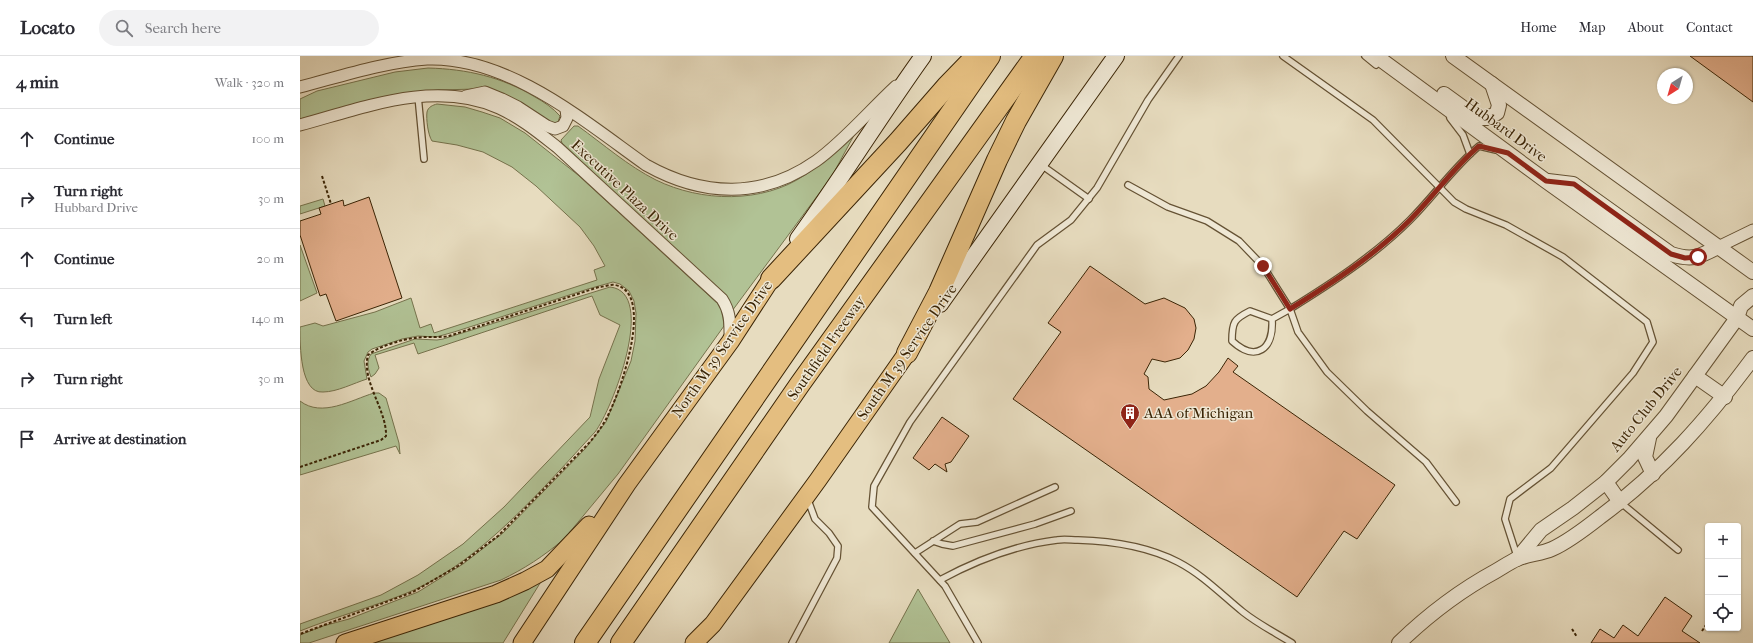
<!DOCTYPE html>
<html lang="en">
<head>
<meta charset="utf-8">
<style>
	:root { --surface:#fff; --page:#f2f2f3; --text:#2b2b33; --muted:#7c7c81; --line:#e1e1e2 }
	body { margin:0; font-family:"IM FELL French Canon",serif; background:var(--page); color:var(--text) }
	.controls { position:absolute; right:12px; bottom:12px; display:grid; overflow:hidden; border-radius:4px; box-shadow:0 1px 3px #0004 }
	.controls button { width:36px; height:36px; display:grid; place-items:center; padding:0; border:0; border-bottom:1px solid var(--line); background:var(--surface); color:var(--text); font:20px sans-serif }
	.compass { position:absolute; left:1357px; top:12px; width:36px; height:36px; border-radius:50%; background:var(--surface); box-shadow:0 1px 3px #0004; rotate:217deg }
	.stop { position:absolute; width:12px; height:12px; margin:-9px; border:3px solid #8f2418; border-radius:50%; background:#fff }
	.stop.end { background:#8f2418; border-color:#fff; box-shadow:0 1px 4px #0008 }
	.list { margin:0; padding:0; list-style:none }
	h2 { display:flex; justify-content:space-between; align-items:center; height:52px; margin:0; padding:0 16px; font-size:17px }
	h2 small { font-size:13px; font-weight:400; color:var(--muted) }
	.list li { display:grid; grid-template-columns:26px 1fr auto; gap:12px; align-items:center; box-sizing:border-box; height:60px; padding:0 16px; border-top:1px solid var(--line) }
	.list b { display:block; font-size:15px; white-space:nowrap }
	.list p { margin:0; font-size:13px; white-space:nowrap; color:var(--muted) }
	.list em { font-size:13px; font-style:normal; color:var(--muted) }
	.icon { flex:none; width:22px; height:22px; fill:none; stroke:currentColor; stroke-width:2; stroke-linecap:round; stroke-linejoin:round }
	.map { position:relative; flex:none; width:1453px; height:587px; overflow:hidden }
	header { display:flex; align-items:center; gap:24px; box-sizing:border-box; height:56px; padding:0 20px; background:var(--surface); border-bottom:1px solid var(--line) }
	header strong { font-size:19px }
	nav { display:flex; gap:22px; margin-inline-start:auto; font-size:14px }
	.search { width:280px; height:36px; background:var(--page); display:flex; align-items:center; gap:10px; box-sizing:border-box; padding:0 14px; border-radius:22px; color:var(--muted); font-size:15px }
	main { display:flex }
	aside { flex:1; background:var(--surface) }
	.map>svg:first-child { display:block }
</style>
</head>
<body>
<header>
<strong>Locato</strong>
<div class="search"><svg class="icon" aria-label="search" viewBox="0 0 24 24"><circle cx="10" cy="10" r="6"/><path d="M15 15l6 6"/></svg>Search here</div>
<nav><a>Home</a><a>Map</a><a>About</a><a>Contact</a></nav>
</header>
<main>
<aside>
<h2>4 min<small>Walk · 320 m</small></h2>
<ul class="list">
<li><svg class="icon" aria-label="ahead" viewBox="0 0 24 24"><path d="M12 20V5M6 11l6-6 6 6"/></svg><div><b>Continue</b></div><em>100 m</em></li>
<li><svg class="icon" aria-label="right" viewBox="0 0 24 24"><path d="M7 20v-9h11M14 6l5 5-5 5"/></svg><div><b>Turn right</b><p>Hubbard Drive</p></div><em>30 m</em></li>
<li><svg class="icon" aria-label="ahead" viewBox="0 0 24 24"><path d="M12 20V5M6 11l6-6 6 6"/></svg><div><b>Continue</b></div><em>20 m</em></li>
<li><svg class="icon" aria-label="left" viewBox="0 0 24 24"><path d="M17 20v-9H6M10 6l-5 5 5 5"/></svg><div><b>Turn left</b></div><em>140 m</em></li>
<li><svg class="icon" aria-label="right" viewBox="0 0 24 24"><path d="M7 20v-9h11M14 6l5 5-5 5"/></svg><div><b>Turn right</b></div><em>30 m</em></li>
<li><svg class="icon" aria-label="arrive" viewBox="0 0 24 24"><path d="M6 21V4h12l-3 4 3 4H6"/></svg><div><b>Arrive at destination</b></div></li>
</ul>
</aside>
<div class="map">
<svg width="1453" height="587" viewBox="0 0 1453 587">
	<rect width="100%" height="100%" fill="#e7dcbf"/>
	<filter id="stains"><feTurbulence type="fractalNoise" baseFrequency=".005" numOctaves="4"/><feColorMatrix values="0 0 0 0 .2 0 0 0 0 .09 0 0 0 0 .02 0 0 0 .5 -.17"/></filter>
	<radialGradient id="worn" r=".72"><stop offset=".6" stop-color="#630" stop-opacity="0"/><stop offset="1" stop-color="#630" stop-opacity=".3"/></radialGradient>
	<g fill="#b1c295" stroke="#76734d">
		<path d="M128 12C167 13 202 21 235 41 244 46 253 52 260 60L258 66 253 69 176 33 139 34 98 38 0 63V43L17 35 95 16Z"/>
		<path d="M137 48 165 51 182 56 200 62 225 77 278 119 418 248 422 254 424 270 318 418 264 483C244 500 224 513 201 524L9 587H0V579L23 570 49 563 118 536 163 508 203 477 285 393 306 366 331 305 335 285 336 257 334 245 329 235 320 228 313 226 288 233 154 276 136 281 118 280 102 283 72 293 68 296 64 305 67 323C54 327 37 336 23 336 0 338 0 289 0 271L15 267 23 270 75 256 111 242 120 272 131 268 134 277 297 224 294 214 305 210 294 190 280 171 236 130 212 111 183 96 157 89 132 85C128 79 126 63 127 56 128 51 133 49 137 48Z"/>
		<path d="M274 70H278C303 88 328 110 356 124 401 146 462 148 505 119 525 106 542 87 559 70L532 120 432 255 417 234 262 87 261 84Z"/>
		<path d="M23 143 25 150 0 158V150Z"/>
		<path d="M0 189 17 237 0 245Z"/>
		<path d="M310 231C358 236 312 354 295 376 244 431 183 503 114 534 77 550 37 560 0 575V568L81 539 118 519 163 488 204 451 290 361 299 323 320 269 300 259 292 240 118 298 114 287 75 299 79 312 75 318 71 321C68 313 66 305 71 298L115 283 137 284 143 283Z"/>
		<path d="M74 337H79L86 342 99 387 100 398 96 390 0 419V345C22 362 51 344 74 337Z"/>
		<path d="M242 524 203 587H66Z"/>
		<path d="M618 533 650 587H589Z"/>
	</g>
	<g fill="#e3af8c" stroke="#3a2405">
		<path d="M1390 0H1453V46Z"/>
		<path d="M69 141 102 242 36 265 26 238 20 240 0 179V165L21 158 19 152 43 144 44 150Z"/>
		<path d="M790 210 845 248 864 242 885 252 894 263 896 272 894 283 888 294 880 302 865 306 852 303 844 318 848 321 849 333 864 344 892 338 906 330 919 316 928 302 938 310 933 316 1095 429 1057 483 1044 475 997 541 713 343 761 276 748 267Z"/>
		<path d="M642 361 669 380 651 406 645 408 647 416 635 408 629 414 613 402Z"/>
		<path d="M1365 541 1392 560 1382 575 1400 587H1291L1300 573 1314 582 1323 569 1338 580Z"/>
	</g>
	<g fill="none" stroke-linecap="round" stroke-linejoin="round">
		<defs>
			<g id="service">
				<path d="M983 0 1073 64 1154 146 1166 153 1206 169 1263 201 1347 266 1353 286 1333 317 1251 412 1210 443 1205 463 1217 500"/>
				<path d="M1065 0 1076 9"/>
				<path d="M118 40 124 103"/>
				<path d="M1150 62 1163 79 1170 98"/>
				<path d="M740 108 789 143"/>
				<path d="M828 129 868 151 907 165 939 185 963 210 990 253C1032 227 1075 199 1110 164 1134 140 1153 112 1179 90L1196 94"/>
				<path d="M972 263C974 293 956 307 932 285 932 266 934 263 950 255L972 263 990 253 998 276 1027 316 1067 355 1126 406 1156 446"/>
				<path d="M1320 446 1378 494"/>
				<path d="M633 485 642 488 653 490 735 468 771 455"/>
				<path d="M615 497 660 468 677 466 755 431"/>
				<path d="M640 524C677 504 715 489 757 484 764 483 771 484 778 484 812 485 847 490 878 506 903 519 922 539 943 556 958 568 976 577 992 587"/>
				<path d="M492 587 537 502 538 490 529 477 515 463 508 444"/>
				<path d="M678 587 645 530 572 451 574 430 610 366 737 189 771 164 797 132 848 44 879 0"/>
			</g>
			<g id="minor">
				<path d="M0 31C42 20 84 6 127 3 208 0 284 65 346 109 403 141 462 143 516 105 543 86 571 53 596 30"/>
				<path d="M166 40 185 36 202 43 218 51 247 70 255 73 263 70 267 62 266 53"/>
				<path d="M0 69C63 52 135 23 199 52 221 62 239 77 257 91L422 243C431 257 430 268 430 284"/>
				<path d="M1418 191 1453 174"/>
			</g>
			<g id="tertiary">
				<path d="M1076 0 1246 125 1453 273"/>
				<path d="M1153 0 1453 216"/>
				<path d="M1144 38 1177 62H1188L1197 57 1199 49 1192 28"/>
				<path d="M1248 125 1273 128 1371 198C1392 205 1399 201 1418 191"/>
				<path d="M1395 320 1425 341"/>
				<path d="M1349 382 1345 401 1353 418"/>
				<path d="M1306 426 1320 446"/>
				<path d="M1217 503 1241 474 1273 452 1306 426 1329 403 1366 360 1437 262 1441 250 1453 240"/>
				<path d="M1099 587C1128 559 1161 534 1196 515 1203 511 1210 506 1217 503 1228 498 1241 498 1252 493 1268 486 1286 472 1300 461 1362 415 1407 364 1453 302"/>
			</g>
			<g id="secondary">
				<path d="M498 183C541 123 580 60 623 0"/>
				<path d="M640 248 816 0"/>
			</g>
			<g id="primary">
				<path d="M45 587 196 538 225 525 247 513 289 469"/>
				<path d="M222 587 327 428 430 286 471 223"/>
				<path d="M394 587 413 568 518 424 607 297"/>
			</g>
			<g id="motorway">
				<path d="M471 223 598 86 646 31 676 0"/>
				<path d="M607 297 639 236 697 104 716 65 753 0"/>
				<path d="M285 587 690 0"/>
				<path d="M321 587 500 328 735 0"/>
			</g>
		</defs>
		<use href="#service" stroke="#655234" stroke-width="8"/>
		<use href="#minor" stroke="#655234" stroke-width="13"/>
		<use href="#tertiary" stroke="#655234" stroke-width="16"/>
		<use href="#secondary" stroke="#3a2405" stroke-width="18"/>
		<use href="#primary" stroke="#3a2405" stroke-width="19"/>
		<use href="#motorway" stroke="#3a2405" stroke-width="22"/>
		<g stroke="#3a2405" stroke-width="2" stroke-dasharray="3 2" stroke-linecap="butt">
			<path d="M22 120 31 148"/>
			<path d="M0 411 81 384 86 380C87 354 61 325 68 299 77 291 103 283 115 282 126 280 138 282 149 280L299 231C304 231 310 228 315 229 355 236 321 333 310 355 305 367 298 376 290 386L198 480 158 510 113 536 0 578"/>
			<path d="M1272 573 1277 581"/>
			<path d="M1402 575 1406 569V560L1408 557"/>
		</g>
		<use href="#service" stroke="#efe8d5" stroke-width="5.5"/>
		<use href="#minor" stroke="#efe8d5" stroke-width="11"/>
		<use href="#tertiary" stroke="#efe8d5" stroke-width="14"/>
		<use href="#secondary" stroke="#efe8d5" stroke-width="16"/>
		<use href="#primary" stroke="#e4be80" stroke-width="17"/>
		<use href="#motorway" stroke="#e4be80" stroke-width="20"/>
	</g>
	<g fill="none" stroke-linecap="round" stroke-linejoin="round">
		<path stroke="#8f2418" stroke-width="5" d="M963 210 990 253C1032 227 1075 199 1110 164 1134 140 1153 112 1179 90L1208 97 1246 125 1274 128 1371 198 1385 202 1398 201"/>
	</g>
	<defs>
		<symbol id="building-pin" viewBox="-11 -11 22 30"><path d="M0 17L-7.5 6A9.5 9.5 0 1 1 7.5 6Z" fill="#8f2418" stroke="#efe8d5"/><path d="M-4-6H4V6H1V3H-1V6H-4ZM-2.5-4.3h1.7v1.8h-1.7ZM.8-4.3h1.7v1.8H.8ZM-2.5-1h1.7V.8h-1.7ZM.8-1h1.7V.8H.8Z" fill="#fff"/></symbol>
	</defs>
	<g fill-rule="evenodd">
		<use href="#building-pin" x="819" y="346" width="22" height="30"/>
	</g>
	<g text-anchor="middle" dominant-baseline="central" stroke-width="3" stroke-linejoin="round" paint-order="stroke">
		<g font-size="15" fill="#3a2405" stroke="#efe8d5">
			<text transform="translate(1206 74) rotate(36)">Hubbard Drive</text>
			<text transform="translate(325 134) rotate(43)">Executive Plaza Drive</text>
			<text transform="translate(526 292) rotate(-55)">Southfield Freeway</text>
			<text transform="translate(422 293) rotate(-55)">North M 39 Service Drive</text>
			<text transform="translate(607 296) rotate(-55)">South M 39 Service Drive</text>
			<text transform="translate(1346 353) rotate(-51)">Auto Club Drive</text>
		</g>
		<g font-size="15" fill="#3a2405" stroke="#efe8d5" text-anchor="start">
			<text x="844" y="357">AAA of Michigan</text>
		</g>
	</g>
	<rect width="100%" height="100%" filter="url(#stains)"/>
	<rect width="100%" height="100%" fill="url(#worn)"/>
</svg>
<div class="controls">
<button>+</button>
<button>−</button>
<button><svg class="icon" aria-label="locate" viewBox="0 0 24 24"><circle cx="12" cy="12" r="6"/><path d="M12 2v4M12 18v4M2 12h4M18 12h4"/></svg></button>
</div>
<svg class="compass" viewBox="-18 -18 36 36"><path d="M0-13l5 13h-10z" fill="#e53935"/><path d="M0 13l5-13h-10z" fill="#7c7c81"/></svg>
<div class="stop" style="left:1398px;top:201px"></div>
<div class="stop end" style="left:963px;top:210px"></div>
</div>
</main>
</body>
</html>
